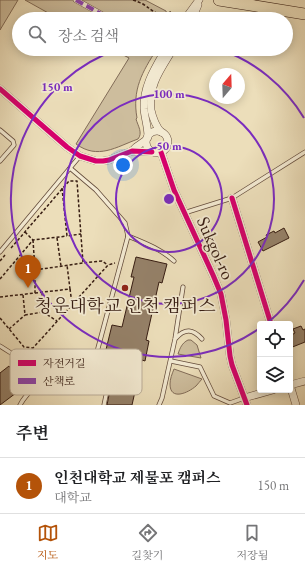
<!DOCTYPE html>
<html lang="ko">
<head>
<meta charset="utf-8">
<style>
	:root { --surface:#fff; --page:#f2f2f2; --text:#202124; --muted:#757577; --line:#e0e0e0; --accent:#b45309 }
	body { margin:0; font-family:"EB Garamond","Noto Serif KR",serif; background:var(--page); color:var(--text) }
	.controls { position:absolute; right:12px; bottom:12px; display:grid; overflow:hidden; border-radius:4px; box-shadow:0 2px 10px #0003 }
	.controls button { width:36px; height:36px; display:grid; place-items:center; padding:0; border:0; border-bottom:1px solid var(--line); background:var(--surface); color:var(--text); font:20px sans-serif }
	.compass { position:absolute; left:209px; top:68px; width:36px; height:36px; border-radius:50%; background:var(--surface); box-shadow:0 2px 10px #0003; rotate:19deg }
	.you { position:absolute; left:123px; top:165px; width:14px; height:14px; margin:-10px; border:3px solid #fff; border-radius:50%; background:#1a73e8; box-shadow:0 0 0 6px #1a73e833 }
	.badge { display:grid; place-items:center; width:26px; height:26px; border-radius:50%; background:var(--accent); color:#fff; font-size:13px; font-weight:700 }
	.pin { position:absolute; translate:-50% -33px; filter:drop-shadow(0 1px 2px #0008) }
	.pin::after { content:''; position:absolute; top:21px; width:14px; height:12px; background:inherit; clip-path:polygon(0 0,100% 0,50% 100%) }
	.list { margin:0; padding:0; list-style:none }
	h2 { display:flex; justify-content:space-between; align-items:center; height:52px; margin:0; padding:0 16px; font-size:17px }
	h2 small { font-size:13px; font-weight:400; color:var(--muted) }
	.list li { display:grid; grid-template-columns:26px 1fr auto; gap:12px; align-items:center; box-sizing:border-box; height:56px; padding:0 16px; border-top:1px solid var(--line) }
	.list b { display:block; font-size:15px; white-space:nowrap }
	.list p { margin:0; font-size:13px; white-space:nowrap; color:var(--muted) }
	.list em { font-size:13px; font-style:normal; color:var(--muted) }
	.icon { flex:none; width:22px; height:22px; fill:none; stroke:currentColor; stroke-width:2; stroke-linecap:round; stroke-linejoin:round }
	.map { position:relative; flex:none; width:305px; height:405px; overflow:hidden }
	.search { position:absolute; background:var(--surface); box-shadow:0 2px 10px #0003; left:12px; right:12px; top:12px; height:44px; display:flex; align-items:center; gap:10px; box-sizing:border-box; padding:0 14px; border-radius:22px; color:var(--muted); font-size:15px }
	.sheet { height:108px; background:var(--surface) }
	nav { display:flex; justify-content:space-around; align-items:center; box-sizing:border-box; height:56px; border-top:1px solid var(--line); background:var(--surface); font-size:11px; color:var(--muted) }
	nav a { display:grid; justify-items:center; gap:2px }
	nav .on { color:var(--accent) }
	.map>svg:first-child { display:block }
</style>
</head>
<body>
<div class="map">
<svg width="305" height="405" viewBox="0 0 305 405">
	<rect width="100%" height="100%" fill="#ecdeba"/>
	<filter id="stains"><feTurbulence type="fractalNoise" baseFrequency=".005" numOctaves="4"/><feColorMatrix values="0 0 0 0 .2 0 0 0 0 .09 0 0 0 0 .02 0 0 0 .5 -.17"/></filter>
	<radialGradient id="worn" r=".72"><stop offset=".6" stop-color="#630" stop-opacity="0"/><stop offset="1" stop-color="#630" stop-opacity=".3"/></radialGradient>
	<g fill="#cdbd9d" stroke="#826c58">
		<path d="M0 0H18L0 30Z"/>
		<path d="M25 0H145L166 11 168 19H59Z"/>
		<path d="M112 49H157C142 72 132 90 137 118L136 119C138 126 143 133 138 139 116 147 98 160 76 144L129 58Z"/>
		<path d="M188 340H191L197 345 201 358 178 354C180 348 182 343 188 340Z"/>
		<path d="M174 369 202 379C200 381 198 384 196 386 188 393 170 401 170 384 170 379 172 374 174 369Z"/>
	</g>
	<g fill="#958169" stroke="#361c12">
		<path d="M284 228 289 238 263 251 258 242 267 237 266 235 274 231 275 233Z"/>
		<path d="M136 257 167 264 162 283 159 282 146 340 149 341 145 361 142 360 132 405H107L115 365 103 362 112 325 122 327 134 277H131Z"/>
		<path d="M301 326 303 330 305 329V342L290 348V336L295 333 293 329Z"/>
		<path d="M9 366 24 387 0 405V373Z"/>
	</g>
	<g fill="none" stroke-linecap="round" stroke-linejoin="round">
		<defs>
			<g id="service">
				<path d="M0 130 13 141 14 145 0 161"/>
				<path d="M70 168 96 190 125 223 128 236 90 378"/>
				<path d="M184 213 232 198 305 152"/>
				<path d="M128 236C145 243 161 249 174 261"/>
				<path d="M0 252 80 156"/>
				<path d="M176 338C185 328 193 329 202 339"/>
				<path d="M0 346 11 353 43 366 50 374"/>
				<path d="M171 361 200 367 214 396 230 403 244 398"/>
				<path d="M20 405C25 395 44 376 55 373L109 381 104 405"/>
				<path d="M159 405 162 398 175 339 183 287"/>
			</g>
			<path id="pedestrian" d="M76 0 110 19"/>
			<g id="minor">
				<path d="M185 19 199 0"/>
				<path d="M192 19 198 5"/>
				<path d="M0 89 67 147 80 156 96 161H103L109 160 132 151 152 152"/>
				<circle cx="157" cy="142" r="11"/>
				<path d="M161 132C155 125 153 119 151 110 148 85 161 69 173 49"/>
				<path d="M148 137C148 127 145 119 144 109 143 86 155 68 166 49"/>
				<path d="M132 151 136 147 146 140"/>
				<path d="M161 152 174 190 213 275 221 294 226 320 230 356 232 365 247 405"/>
				<path d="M232 198 271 324"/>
				<path d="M290 385 296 405"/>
				<path d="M290 385 305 381"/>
				<path d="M244 398 273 390"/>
			</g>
			<path id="primary" d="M219 0 305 14"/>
		</defs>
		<use href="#service" stroke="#644c3c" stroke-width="5"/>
		<use href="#pedestrian" stroke="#644c3c" stroke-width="6"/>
		<use href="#minor" stroke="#644c3c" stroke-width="8"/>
		<use href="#primary" stroke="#361c12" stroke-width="12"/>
		<g stroke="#361c12" stroke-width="1.5" stroke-dasharray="3 2" stroke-linecap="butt">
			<path d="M133 0C137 1 140 3 143 4 154 11 156 17 171 12"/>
			<path d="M148 19 152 12"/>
			<path d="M62 188 67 236 81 234"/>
			<path d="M25 232 33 240 67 236"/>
			<path d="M57 238 61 266"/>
			<path d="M33 240 35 270 83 263"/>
			<path d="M11 248 69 181H77L83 263 102 261 108 265"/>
			<path d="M0 261 5 255"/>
			<path d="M0 279 33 240"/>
			<path d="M70 289 72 304"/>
			<path d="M35 293 70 289 67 265"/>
			<path d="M23 295 25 315 43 312 42 292"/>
			<path d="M0 297 35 293V270"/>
			<path d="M43 312 57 321"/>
			<path d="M0 318 24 347 33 348 108 265 115 263"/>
			<path d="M9 329 25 315"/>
		</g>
		<use href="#service" stroke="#f3ead2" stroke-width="3.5"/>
		<use href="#pedestrian" stroke="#f3ead2" stroke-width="5"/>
		<use href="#minor" stroke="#f3ead2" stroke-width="7"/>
		<use href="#primary" stroke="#ecdeba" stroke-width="11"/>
		<path stroke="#8e44ad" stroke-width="4" stroke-dasharray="8 4" stroke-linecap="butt" d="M76 0 110 19"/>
		<defs>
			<g id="cycleway">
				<path d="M0 89 67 147 80 156 96 161H103L109 160 132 151 152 152"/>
				<path d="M161 152 174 190 213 275 221 294 226 320 230 356 232 365 247 405"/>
				<path d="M232 198 271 324"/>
			</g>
		</defs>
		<use href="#cycleway" stroke="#f3ead2" stroke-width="8"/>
		<use href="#cycleway" stroke="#d6006c" stroke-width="5"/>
	</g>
	<g fill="none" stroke="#7b2cbf" stroke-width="2">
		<circle cx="169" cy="199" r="53"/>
		<circle cx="169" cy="199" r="105"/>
		<path d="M304 280A158 158 0 0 1 266 324M260 328A158 158 0 1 1 119 49M219 49A158 158 0 0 1 304 118"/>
	</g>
	<circle fill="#8f2418" stroke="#f3ead2" stroke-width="1.5" cx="125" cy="288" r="4"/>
	<g text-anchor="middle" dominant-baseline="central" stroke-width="3.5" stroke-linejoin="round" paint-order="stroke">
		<g font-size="18" fill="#361c12" stroke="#f3ead2">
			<text transform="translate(216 248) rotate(66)">Sukgol-ro</text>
		</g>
		<g font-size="18" fill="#361c12" stroke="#f3ead2">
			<text x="125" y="305">청운대학교 인천 캠퍼스</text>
		</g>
	</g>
	<rect x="10" y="349" width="132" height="46" rx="6" fill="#f3ead2" stroke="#baac98" stroke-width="1"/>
	<rect x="18" y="360" width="18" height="6" fill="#d6006c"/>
	<rect x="18" y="378" width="18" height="6" fill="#8e44ad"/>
	<g font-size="11" fill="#361c12">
		<text x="43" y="367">자전거길</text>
		<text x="43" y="385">산책로</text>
	</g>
	<circle cx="169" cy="199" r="6" fill="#7b2cbf" stroke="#f3ead2" stroke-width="2"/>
	<g font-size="12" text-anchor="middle" font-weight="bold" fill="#7b2cbf" stroke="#f3ead2" stroke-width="3.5" stroke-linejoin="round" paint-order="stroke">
		<text x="57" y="91">150 m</text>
		<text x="169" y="98">100 m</text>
		<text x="169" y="150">50 m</text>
	</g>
	<rect width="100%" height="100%" filter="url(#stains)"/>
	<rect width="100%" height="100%" fill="url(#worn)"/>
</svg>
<div class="controls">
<button><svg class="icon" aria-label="locate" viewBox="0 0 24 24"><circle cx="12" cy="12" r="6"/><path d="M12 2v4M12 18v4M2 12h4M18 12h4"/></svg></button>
<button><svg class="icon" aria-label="layers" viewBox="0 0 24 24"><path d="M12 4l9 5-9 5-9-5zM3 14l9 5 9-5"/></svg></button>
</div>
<svg class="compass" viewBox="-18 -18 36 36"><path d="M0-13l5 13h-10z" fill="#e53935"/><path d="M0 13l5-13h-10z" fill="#757577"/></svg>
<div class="you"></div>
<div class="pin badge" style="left:28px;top:288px">1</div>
<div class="search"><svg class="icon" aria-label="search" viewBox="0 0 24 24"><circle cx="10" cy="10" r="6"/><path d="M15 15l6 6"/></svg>장소 검색</div>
</div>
<section class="sheet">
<h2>주변<small></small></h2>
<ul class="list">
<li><span class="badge">1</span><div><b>인천대학교 제물포 캠퍼스</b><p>대학교</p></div><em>150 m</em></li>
</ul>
</section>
<nav>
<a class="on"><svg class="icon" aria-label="map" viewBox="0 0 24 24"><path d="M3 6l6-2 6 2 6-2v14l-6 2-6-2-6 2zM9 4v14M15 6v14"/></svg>지도</a>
<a><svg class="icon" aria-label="directions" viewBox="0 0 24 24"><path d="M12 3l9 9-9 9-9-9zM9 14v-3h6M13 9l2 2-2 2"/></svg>길찾기</a>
<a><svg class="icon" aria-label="saved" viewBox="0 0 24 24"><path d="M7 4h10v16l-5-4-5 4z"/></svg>저장됨</a>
</nav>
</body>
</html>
